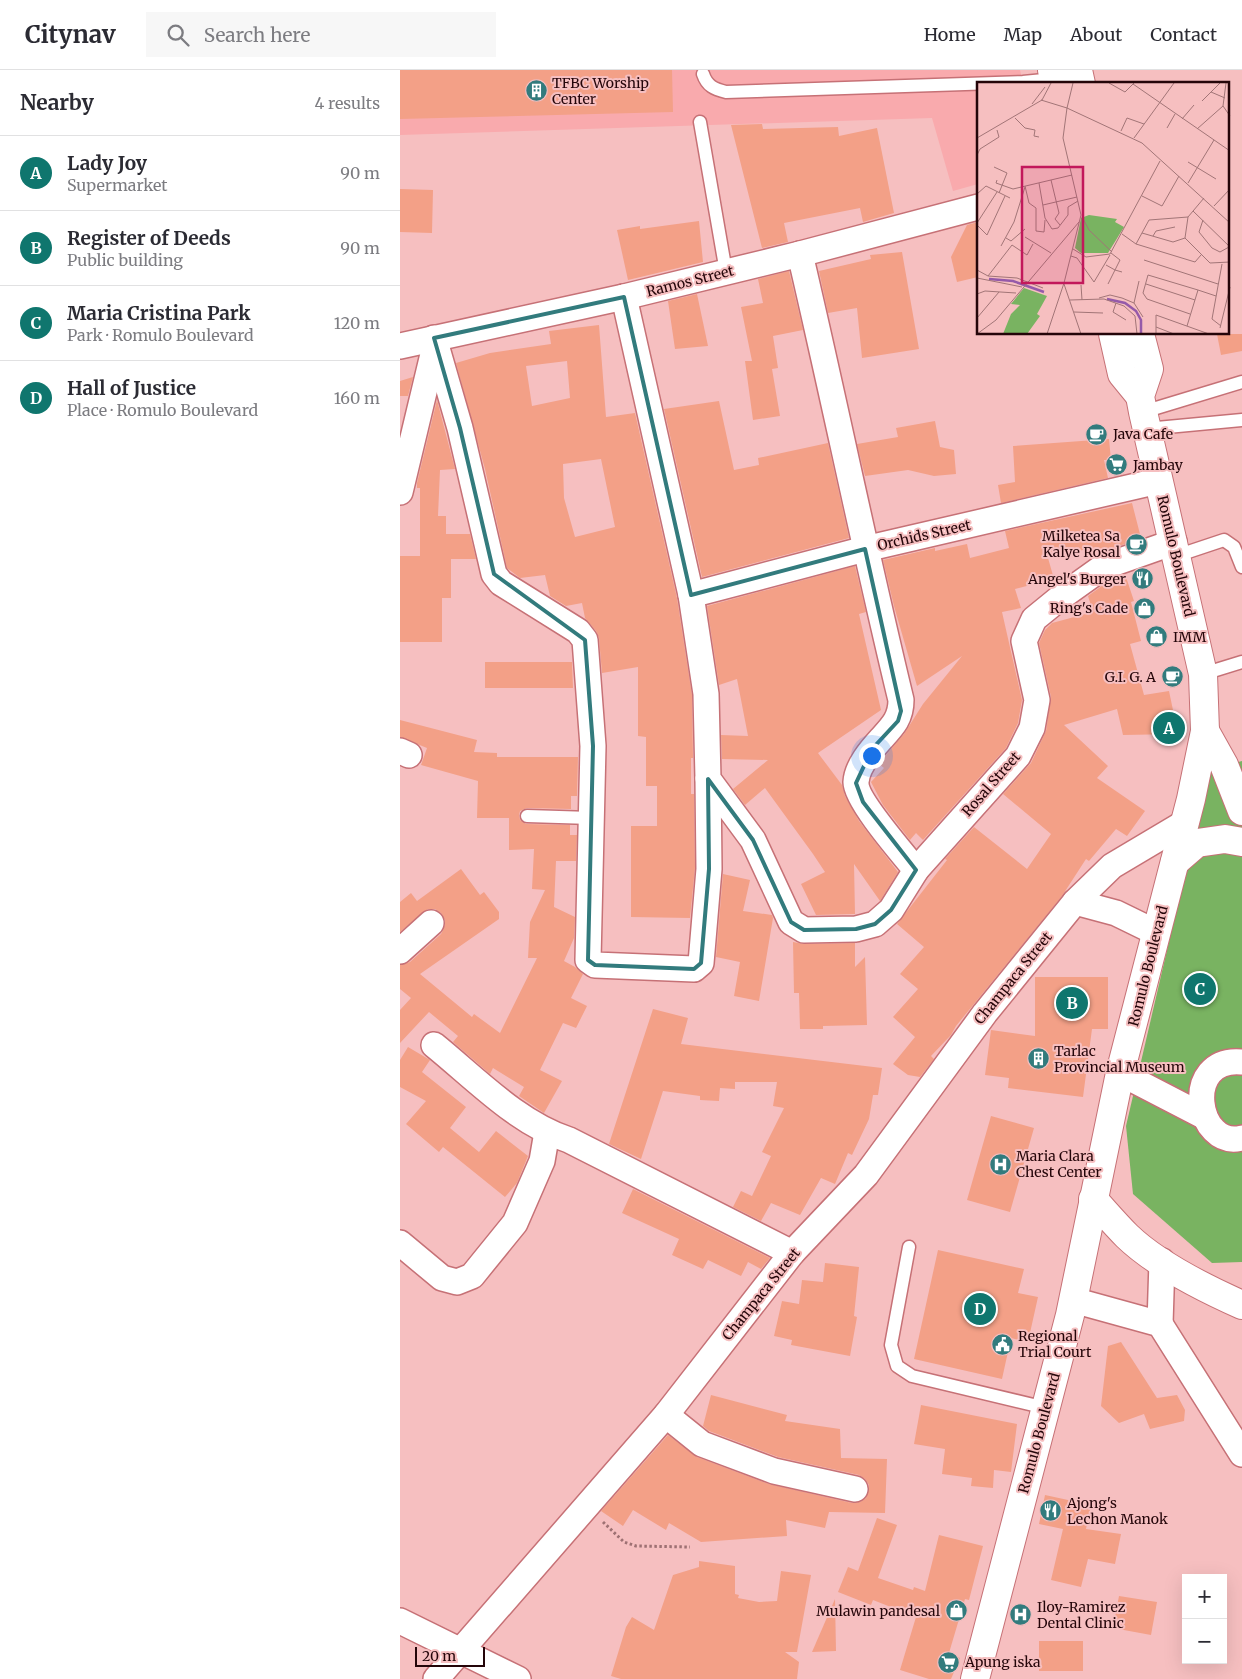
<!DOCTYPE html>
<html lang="en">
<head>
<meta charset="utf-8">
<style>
	:root { --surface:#fff; --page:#f7f7f7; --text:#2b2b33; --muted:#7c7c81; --line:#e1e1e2; --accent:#0f766e }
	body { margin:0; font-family:Merriweather,serif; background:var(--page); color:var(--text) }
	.controls { position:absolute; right:15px; bottom:15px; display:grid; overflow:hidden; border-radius:0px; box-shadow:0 5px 20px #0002 }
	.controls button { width:45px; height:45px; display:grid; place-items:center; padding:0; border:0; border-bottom:1px solid var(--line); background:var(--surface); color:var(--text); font:25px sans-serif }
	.scale { position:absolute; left:15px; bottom:12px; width:70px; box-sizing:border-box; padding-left:5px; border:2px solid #240509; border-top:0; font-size:14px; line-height:18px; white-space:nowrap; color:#240509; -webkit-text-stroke:4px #f6bfc0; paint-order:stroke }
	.you { position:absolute; left:471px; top:685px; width:18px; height:18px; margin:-12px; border:4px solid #fff; border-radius:50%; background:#1a73e8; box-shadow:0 0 0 8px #1a73e833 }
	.badge { display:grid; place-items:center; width:32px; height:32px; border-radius:50%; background:var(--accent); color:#fff; font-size:16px; font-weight:700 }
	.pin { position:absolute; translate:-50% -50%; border:2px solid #fff; box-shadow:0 1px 5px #0006 }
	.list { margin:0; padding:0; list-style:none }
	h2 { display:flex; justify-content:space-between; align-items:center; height:65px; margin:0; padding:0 20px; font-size:21px }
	h2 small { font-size:16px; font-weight:400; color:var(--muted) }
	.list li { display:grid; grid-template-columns:32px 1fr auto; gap:15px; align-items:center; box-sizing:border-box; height:75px; padding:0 20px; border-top:1px solid var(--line) }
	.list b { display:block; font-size:19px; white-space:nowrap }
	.list p { margin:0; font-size:16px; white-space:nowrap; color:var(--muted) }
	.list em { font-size:16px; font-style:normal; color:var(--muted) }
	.icon { flex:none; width:28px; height:28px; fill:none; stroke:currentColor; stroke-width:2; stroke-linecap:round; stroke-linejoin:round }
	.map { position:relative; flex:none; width:842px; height:1609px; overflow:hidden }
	header { display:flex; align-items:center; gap:30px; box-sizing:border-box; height:70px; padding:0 25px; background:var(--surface); border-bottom:1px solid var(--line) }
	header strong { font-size:24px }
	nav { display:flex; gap:28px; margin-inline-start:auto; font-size:18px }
	.search { width:350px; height:45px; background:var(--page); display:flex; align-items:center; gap:12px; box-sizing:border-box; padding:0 18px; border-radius:0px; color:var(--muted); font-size:19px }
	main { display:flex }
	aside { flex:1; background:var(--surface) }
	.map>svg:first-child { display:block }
</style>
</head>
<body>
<header>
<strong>Citynav</strong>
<div class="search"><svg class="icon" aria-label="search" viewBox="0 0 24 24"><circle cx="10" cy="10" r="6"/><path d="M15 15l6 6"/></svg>Search here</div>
<nav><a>Home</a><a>Map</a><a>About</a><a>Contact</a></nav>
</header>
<main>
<aside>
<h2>Nearby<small>4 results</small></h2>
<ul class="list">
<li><span class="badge">A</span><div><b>Lady Joy</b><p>Supermarket</p></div><em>90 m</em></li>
<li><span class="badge">B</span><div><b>Register of Deeds</b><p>Public building</p></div><em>90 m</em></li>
<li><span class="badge">C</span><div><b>Maria Cristina Park</b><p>Park · Romulo Boulevard</p></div><em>120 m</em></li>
<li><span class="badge">D</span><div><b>Hall of Justice</b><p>Place · Romulo Boulevard</p></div><em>160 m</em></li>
</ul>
</aside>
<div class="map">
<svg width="842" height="1609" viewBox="0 0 842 1609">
	<rect width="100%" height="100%" fill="#f6bfc0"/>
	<path fill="#f9aaad" d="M0 0H620L623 14H578V114L553 121 532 48 0 65Z"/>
	<path fill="#79b361" d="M842 691V1192L812 1193 733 1124 726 1056 809 700Z"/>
	<g fill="#f3a087" fill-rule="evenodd">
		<path d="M0 0H272L273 42 0 49Z"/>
		<path d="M362 54 363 59 438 57 439 66 477 58 494 143 463 152 460 138 384 153 388 172 362 178 331 55Z"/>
		<path d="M0 119 33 120 32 163 0 162Z"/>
		<path d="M299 151 303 192 228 210 217 160 240 156V159Z"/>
		<path d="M578 152V207L557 212 551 187 567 155Z"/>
		<path d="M502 182 519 279 462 288 457 238 428 243 419 201 471 189 470 185Z"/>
		<path d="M389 201 403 260 373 266 378 298 372 299 380 346 353 350 345 291H352L341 237 363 233 358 209Z"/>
		<path d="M297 224 308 276 275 279 268 231Z"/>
		<path d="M199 255 206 347 235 343 277 528 292 625 293 688H291V724H294L295 798 290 848 231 847V756H257V716H246V667L238 666V597L202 603 199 568 196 561 185 548 182 533 166 536 150 526 145 505 120 508 107 498 85 399 56 293 90 283 151 274 149 261ZM167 291 170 328 132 336 126 296ZM201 389 215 457 175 467 164 428 163 394Z"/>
		<path d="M817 264H842V281L821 285Z"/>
		<path d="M13 307 8 326H0V311Z"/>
		<path d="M37 330 55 399 40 400 38 446H46V464H70L76 489H51V528H42V572H0V486H20V418H17V413Z"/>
		<path d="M319 331 334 400 359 395 358 388 428 373 449 468 302 507 264 339Z"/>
		<path d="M535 351 540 377 554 380 556 404 534 406 508 400 465 406 457 374 498 367 496 358Z"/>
		<path d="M709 369 711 390H704L708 408 601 433 598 415 615 412 613 376Z"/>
		<path d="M732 433 741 468 698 484 696 477 648 488 654 509 615 519 621 538 602 542 622 630 618 653 606 678 523 770 516 763 510 770 483 735 471 712 484 698 479 694 480 692 504 664 523 634 562 586 517 616 494 536 483 490 535 478V481L567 474 570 488 609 478 605 461Z"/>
		<path d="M455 496 466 542 459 544 481 640 418 683 442 715 445 726 459 751 498 802 480 831 454 794 455 844 416 845 401 814 425 802 413 784 365 718 345 735 333 719 368 690 322 689 321 665 348 666 337 609 319 615 307 536Z"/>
		<path d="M725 504 734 531 731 532 741 571 730 574 744 625 769 621 778 664 723 665 717 639 664 655 708 696 697 708 745 741 727 766 716 759 689 791 686 789 662 826 556 956 551 965 531 986 534 989 520 1007 508 1005 493 994 515 967 493 947 518 919 500 904 524 877 497 854 547 790 545 789 574 757 627 799 651 764 603 724 631 693 646 661 651 627 639 573 645 560 652 553 693 542 688 526 710 510Z"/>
		<path d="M85 592H172L173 618H85Z"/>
		<path d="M0 650 77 670 74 682 97 683V687H178L177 726H171V739L127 738 120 741 119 745 120 750 126 754 170 755V765H177L176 791H156L154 837 175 847 174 868 164 891 175 897 183 904 171 928 187 936 176 958 163 953 140 1000 162 1011 144 1043 119 1026 124 1017 93 998 90 1004 53 972 58 966 29 942 0 973V940L11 928 0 919V895L10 892 41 864 44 858 45 850 41 843 35 839H28L0 862V832L11 823 17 831 61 799 80 825 84 822 99 842V849L20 904 72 947 74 944 100 963 137 888H128L130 852 145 820 132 819 134 779 109 780V748H77L78 711 21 695 27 678 0 667Z"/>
		<path d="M323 804 350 810 343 841 372 845 373 848 359 931 334 926 340 892 316 887Z"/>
		<path d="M393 872 404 874 455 873V897L465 887 467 955 423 956V959H400L399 923H394Z"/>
		<path d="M635 907H708V959H692L683 1027 608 1018 609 1008 585 1005 591 960 635 966Z"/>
		<path d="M253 939 288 948 281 974 482 998 478 1025H473L469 1049 452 1085 448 1083 435 1114 421 1108 400 1145 371 1133 361 1151 333 1137 341 1121 352 1126 371 1086 362 1082 384 1038 373 1036 377 1012H335V1019L320 1018 319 1031 300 1030V1026L263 1021 241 1089 209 1074Z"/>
		<path d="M8 977 30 990 22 1002 66 1037 50 1058 79 1082 96 1061 128 1086 117 1113 105 1127 43 1077 39 1082 6 1054 26 1031 0 1017V990Z"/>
		<path d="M591 1046 634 1058 610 1142 567 1130Z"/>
		<path d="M233 1119 370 1188 361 1199 348 1192 341 1206 308 1190 303 1199 272 1185 279 1169 222 1143Z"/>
		<path d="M538 1180 624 1199 618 1223 638 1227 628 1272 611 1268 602 1309 514 1289Z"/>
		<path d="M425 1193 459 1197 454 1246 457 1247 450 1286 391 1275 392 1270 374 1266 382 1231 399 1234 402 1210 423 1212Z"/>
		<path d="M721 1272 757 1328 777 1325 785 1340 784 1351 750 1359 744 1344 719 1353 701 1336 708 1276Z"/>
		<path d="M311 1325 387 1345 385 1351 440 1359 441 1388 487 1389 485 1443 429 1442 425 1458 386 1450 387 1466 301 1472 269 1453 266 1460 233 1440 223 1456 201 1441 268 1365 297 1387 369 1414 452 1433 460 1432 466 1428 469 1415 465 1409 459 1405 378 1387 309 1361 303 1356Z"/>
		<path d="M521 1335 617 1354 611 1402 594 1400 593 1418 571 1416 572 1408 542 1404 545 1379 514 1374Z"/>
		<path d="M645 1425 691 1435 686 1459 721 1464 715 1494 688 1489 681 1517 651 1510 663 1459 639 1454Z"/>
		<path d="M477 1448 497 1455 478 1508 513 1520 514 1517 525 1521 539 1465 583 1476 569 1530 565 1529 549 1583 560 1588 551 1609H529L500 1600 516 1547 473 1530 471 1535 438 1522 448 1497 458 1501Z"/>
		<path d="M299 1491 335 1496V1524L339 1525 338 1528 359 1532 377 1531 381 1501 411 1505 397 1582H385L399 1592 397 1609H221L211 1606 226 1557 232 1547 254 1560 273 1505 299 1497Z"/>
		<path d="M719 1526 757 1532 751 1565 713 1558Z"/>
		<path d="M435 1529 436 1581 412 1582Z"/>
		<rect x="639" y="1571" width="44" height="30"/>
	</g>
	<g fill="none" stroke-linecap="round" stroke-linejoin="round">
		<defs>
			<g id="lane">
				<path d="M303 4C307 16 314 19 326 22L623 12 654 9"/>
				<path d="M300 52 326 202"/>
				<path d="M743 342 842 312"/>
				<path d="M746 359 842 350"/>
				<path d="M776 486 824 470 834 477 842 497"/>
				<path d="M803 604 842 592"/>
				<path d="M127 746 191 748"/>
				<path d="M509 1177 491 1275 497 1296 512 1306 646 1338"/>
			</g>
			<g id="street">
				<path d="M400 184C435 333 465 482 501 630 501 648 493 656 481 669 471 680 457 696 456 712 455 729 503 784 516 800"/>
				<path d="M224 227 291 525 306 624 308 709 353 770 391 852 404 860 456 859 475 854 491 840 516 800 618 686 632 658 637 630 624 571 634 549 661 527 703 497 774 472"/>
				<path d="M34 268 60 358 94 504 101 513 178 561 185 570 193 676 188 890 195 895 294 899 301 893 309 799 308 709"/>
				<path d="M0 276 224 227 400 184 578 137"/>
				<path d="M0 422 35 276"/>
				<path d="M291 525 465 479 758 411"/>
				<path d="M0 681 9 685"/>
				<path d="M675 832 716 843 757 863"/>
				<path d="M0 881 31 853"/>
				<path d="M34 975C76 1009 117 1053 169 1070L392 1183"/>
				<path d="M842 992C781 986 796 1080 842 1068"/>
				<path d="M720 1003 805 1047"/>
				<path d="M0 1173 42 1208 57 1212 72 1206 115 1153 142 1091 147 1062"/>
				<path d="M673 1230 760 1254 842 1384"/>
				<path d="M760 1254 762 1191"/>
				<path d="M266 1345 302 1374 374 1401 455 1419"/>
				<path d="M0 1551 118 1609"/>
				<path d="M36 1609 266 1345 392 1183 466 1105 585 943 675 832 712 796 786 752"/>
			</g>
			<g id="secondary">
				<path d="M805 661 824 695 842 741"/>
				<path d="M693 1129C704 1141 715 1154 727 1166 755 1193 806 1219 842 1235"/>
			</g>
			<g id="highway">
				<path d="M652 0 655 14"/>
				<path d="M678 0 681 14"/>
				<path d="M713 264 722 304 740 326"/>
				<path d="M775 792 797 773 825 769 842 772"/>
				<path d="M575 1609 670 1245 720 1003 791 729 805 661 803 604 743 342 740 326 749 299 740 264"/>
			</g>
		</defs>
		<use href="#lane" stroke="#c67176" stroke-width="15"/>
		<use href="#street" stroke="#c67176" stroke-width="28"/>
		<use href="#secondary" stroke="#c67176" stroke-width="30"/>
		<use href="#highway" stroke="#c67176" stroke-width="30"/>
		<path stroke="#9e7173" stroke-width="3" stroke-dasharray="2.5 2.5" stroke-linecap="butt" d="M203 1452 224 1472 236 1476 290 1477"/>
		<use href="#lane" stroke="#fff" stroke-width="12"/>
		<use href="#street" stroke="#fff" stroke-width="25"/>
		<use href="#secondary" stroke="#fff" stroke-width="28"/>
		<use href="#highway" stroke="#fff" stroke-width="28"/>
	</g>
	<path fill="none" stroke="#327b7d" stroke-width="4" stroke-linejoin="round" d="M224 227 291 525 465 479 501 641 498 651 472 679 456 713 463 732 516 800 491 840 475 854 456 859 404 860 391 852 353 770 308 709 309 799 301 893 294 899 195 895 188 890 193 676 185 570 94 504 60 358 34 268Z"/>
	<defs>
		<symbol id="building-disc" viewBox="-11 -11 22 22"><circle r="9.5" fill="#327b7d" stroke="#f6bfc0"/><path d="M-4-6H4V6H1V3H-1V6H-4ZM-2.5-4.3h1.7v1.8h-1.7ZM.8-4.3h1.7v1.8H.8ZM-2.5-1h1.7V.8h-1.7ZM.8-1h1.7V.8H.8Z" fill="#fff"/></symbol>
		<symbol id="cafe-disc" viewBox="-11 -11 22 22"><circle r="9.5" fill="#327b7d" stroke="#f6bfc0"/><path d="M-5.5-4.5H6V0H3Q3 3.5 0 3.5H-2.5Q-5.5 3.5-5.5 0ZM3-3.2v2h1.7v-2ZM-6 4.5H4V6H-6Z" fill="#fff"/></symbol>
		<symbol id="supermarket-disc" viewBox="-11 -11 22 22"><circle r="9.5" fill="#327b7d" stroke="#f6bfc0"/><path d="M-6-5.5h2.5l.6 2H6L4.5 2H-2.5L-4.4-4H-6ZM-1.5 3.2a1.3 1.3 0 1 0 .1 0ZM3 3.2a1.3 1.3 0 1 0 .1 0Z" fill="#fff"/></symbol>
		<symbol id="restaurant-disc" viewBox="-11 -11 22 22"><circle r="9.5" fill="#327b7d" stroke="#f6bfc0"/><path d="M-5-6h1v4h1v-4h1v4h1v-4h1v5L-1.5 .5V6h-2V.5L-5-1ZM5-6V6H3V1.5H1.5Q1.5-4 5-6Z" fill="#fff"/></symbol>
		<symbol id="shop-disc" viewBox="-11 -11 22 22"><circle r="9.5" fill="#327b7d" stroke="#f6bfc0"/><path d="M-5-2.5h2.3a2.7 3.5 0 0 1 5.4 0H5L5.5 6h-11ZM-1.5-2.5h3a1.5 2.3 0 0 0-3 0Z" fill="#fff"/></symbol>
		<symbol id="hospital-disc" viewBox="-11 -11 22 22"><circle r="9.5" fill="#327b7d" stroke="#f6bfc0"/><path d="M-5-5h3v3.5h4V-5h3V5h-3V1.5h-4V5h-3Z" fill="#fff"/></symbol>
		<symbol id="civic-disc" viewBox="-11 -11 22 22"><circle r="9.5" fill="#327b7d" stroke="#f6bfc0"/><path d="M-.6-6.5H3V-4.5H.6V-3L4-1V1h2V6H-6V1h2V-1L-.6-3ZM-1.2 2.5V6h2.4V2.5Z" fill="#fff"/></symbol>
	</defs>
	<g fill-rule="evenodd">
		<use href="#building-disc" x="124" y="8" width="25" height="25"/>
		<use href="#cafe-disc" x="684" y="352" width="25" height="25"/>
		<use href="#supermarket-disc" x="704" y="382" width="25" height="25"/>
		<use href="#cafe-disc" x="724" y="462" width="25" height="25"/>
		<use href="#restaurant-disc" x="730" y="496" width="25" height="25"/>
		<use href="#shop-disc" x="732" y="526" width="25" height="25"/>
		<use href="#shop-disc" x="744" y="554" width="25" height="25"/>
		<use href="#cafe-disc" x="760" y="594" width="25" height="25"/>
		<use href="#building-disc" x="626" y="976" width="25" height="25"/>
		<use href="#hospital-disc" x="588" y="1082" width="25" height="25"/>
		<use href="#civic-disc" x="590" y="1262" width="25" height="25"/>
		<use href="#restaurant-disc" x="638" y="1428" width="25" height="25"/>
		<use href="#shop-disc" x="544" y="1528" width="25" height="25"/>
		<use href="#hospital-disc" x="608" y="1532" width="25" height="25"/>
		<use href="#supermarket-disc" x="536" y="1580" width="25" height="25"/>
	</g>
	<g text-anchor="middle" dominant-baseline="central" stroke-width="4" stroke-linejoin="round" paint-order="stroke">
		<g font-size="14" fill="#240509" stroke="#f6bfc0" text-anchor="start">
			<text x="152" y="13">TFBC Worship<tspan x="152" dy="16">Center</tspan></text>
			<text x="713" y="364">Java Cafe</text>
			<text x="733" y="395">Jambay</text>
			<text x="720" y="466" text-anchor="end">Milketea Sa<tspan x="720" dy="16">Kalye Rosal</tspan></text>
			<text x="726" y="509" text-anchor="end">Angel's Burger</text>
			<text x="728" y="538" text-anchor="end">Ring's Cade</text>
			<text x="773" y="567">IMM</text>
			<text x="756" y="607" text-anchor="end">G.I. G. A</text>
			<text x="654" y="981">Tarlac<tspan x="654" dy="16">Provincial Museum</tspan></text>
			<text x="616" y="1086">Maria Clara<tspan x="616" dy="16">Chest Center</tspan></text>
			<text x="618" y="1266">Regional<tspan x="618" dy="16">Trial Court</tspan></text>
			<text x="667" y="1433">Ajong's<tspan x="667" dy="16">Lechon Manok</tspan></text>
			<text x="637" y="1537">Iloy-Ramirez<tspan x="637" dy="16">Dental Clinic</tspan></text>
			<text x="540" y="1541" text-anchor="end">Mulawin pandesal</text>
			<text x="565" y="1592">Apung iska</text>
		</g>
		<g font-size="14" fill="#240509" stroke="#f6bfc0">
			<text transform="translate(290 211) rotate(-14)">Ramos Street</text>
			<text transform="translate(524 465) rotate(-13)">Orchids Street</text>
			<text transform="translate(776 486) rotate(77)">Romulo Boulevard</text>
			<text transform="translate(591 714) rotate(-49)">Rosal Street</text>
			<text transform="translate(748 896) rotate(-76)">Romulo Boulevard</text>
			<text transform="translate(613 908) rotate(-51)">Champaca Street</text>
			<text transform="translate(361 1224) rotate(-51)">Champaca Street</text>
			<text transform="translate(639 1363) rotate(-75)">Romulo Boulevard</text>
		</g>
	</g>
	<g transform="translate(577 12)">
		<rect width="252" height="252" fill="#f6bfc0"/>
		<path d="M112 133 140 137 138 140 147 145 131 171H104L98 166 104 136ZM47 206 70 214 60 232 63 234 50 252H26L34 232 43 223 34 222Z" fill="#79b361"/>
		<path fill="none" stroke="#955aa9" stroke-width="2.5" d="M12 197 36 199 67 210M130 217 148 221 159 229 164 238V252"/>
		<path fill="none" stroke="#a27577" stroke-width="1" d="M132 1 148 10 157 1M249 1 246 24 253 34M156 2 253 69M234 10 248 16M64 18 90 26 96 1M225 19 243 1M55 22 68 5M90 26 165 61 253 141M38 36 48 46 58 48 57 54 62 55M205 37 217 23M190 46 198 32M220 47 246 24M144 49 150 36 167 42M0 56 65 18 74 1M157 56 197 1M0 73 3 67 22 55 20 48M211 80 239 97M17 85 30 91 22 111M20 98 19 101 36 107 95 93M74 98 82 131 78 137 83 143M62 101 68 136 75 147 81 146 91 133V125L101 119M211 101 237 58M48 104 52 121 59 126V149L67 150 68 138M0 112 9 104 33 116M165 114 185 124 202 94M227 116 211 135 208 156 233 181 253 180M66 123 100 115M237 124 253 107M216 129 253 165M105 135 112 148 135 170M226 138 222 150 235 166 243 170 252 165M0 141 20 110M0 143 10 153 28 114M165 151 196 160 208 156M145 152 159 162 218 180 224 173M176 154 179 149 198 145M48 155 74 171M29 156 34 159 48 147M159 162 172 138 211 135M24 164 37 140 48 105M96 167 109 175 133 172 183 79M134 171 143 178 138 188 145 190M94 174 100 176 117 200 133 173M167 178 241 202M129 183 138 188 131 202M0 188 11 194 40 196 66 206M11 194 35 163 50 173 56 162M0 196 45 205M87 202 104 252M169 202 218 218M104 203 105 218M0 212 8 209 39 211M122 216 133 213 145 216 157 221 166 235M93 218 127 217 147 224 158 234 160 252M139 221 136 230 149 238M157 221 162 199M97 230 126 231M213 232 170 217 166 211 171 193 221 208M0 236 22 210M210 244 221 208 239 214M244 244 235 237 245 182M179 245 197 252M243 246 253 205M0 252 19 238 102 140M70 252 87 201 104 133 86 56 90 26M179 252V233L232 252"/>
		<path fill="#c2185b" fill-opacity="0.15" stroke="#c2185b" stroke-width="2.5" d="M45 85H106V201H45Z"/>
		<rect width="252" height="252" fill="none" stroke="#240509" stroke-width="2.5"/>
	</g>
</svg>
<div class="controls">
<button>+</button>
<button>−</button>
</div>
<div class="scale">20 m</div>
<div class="you"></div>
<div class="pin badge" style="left:769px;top:658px">A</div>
<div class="pin badge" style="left:672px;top:933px">B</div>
<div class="pin badge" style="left:800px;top:919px">C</div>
<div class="pin badge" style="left:580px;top:1239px">D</div>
</div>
</main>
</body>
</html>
